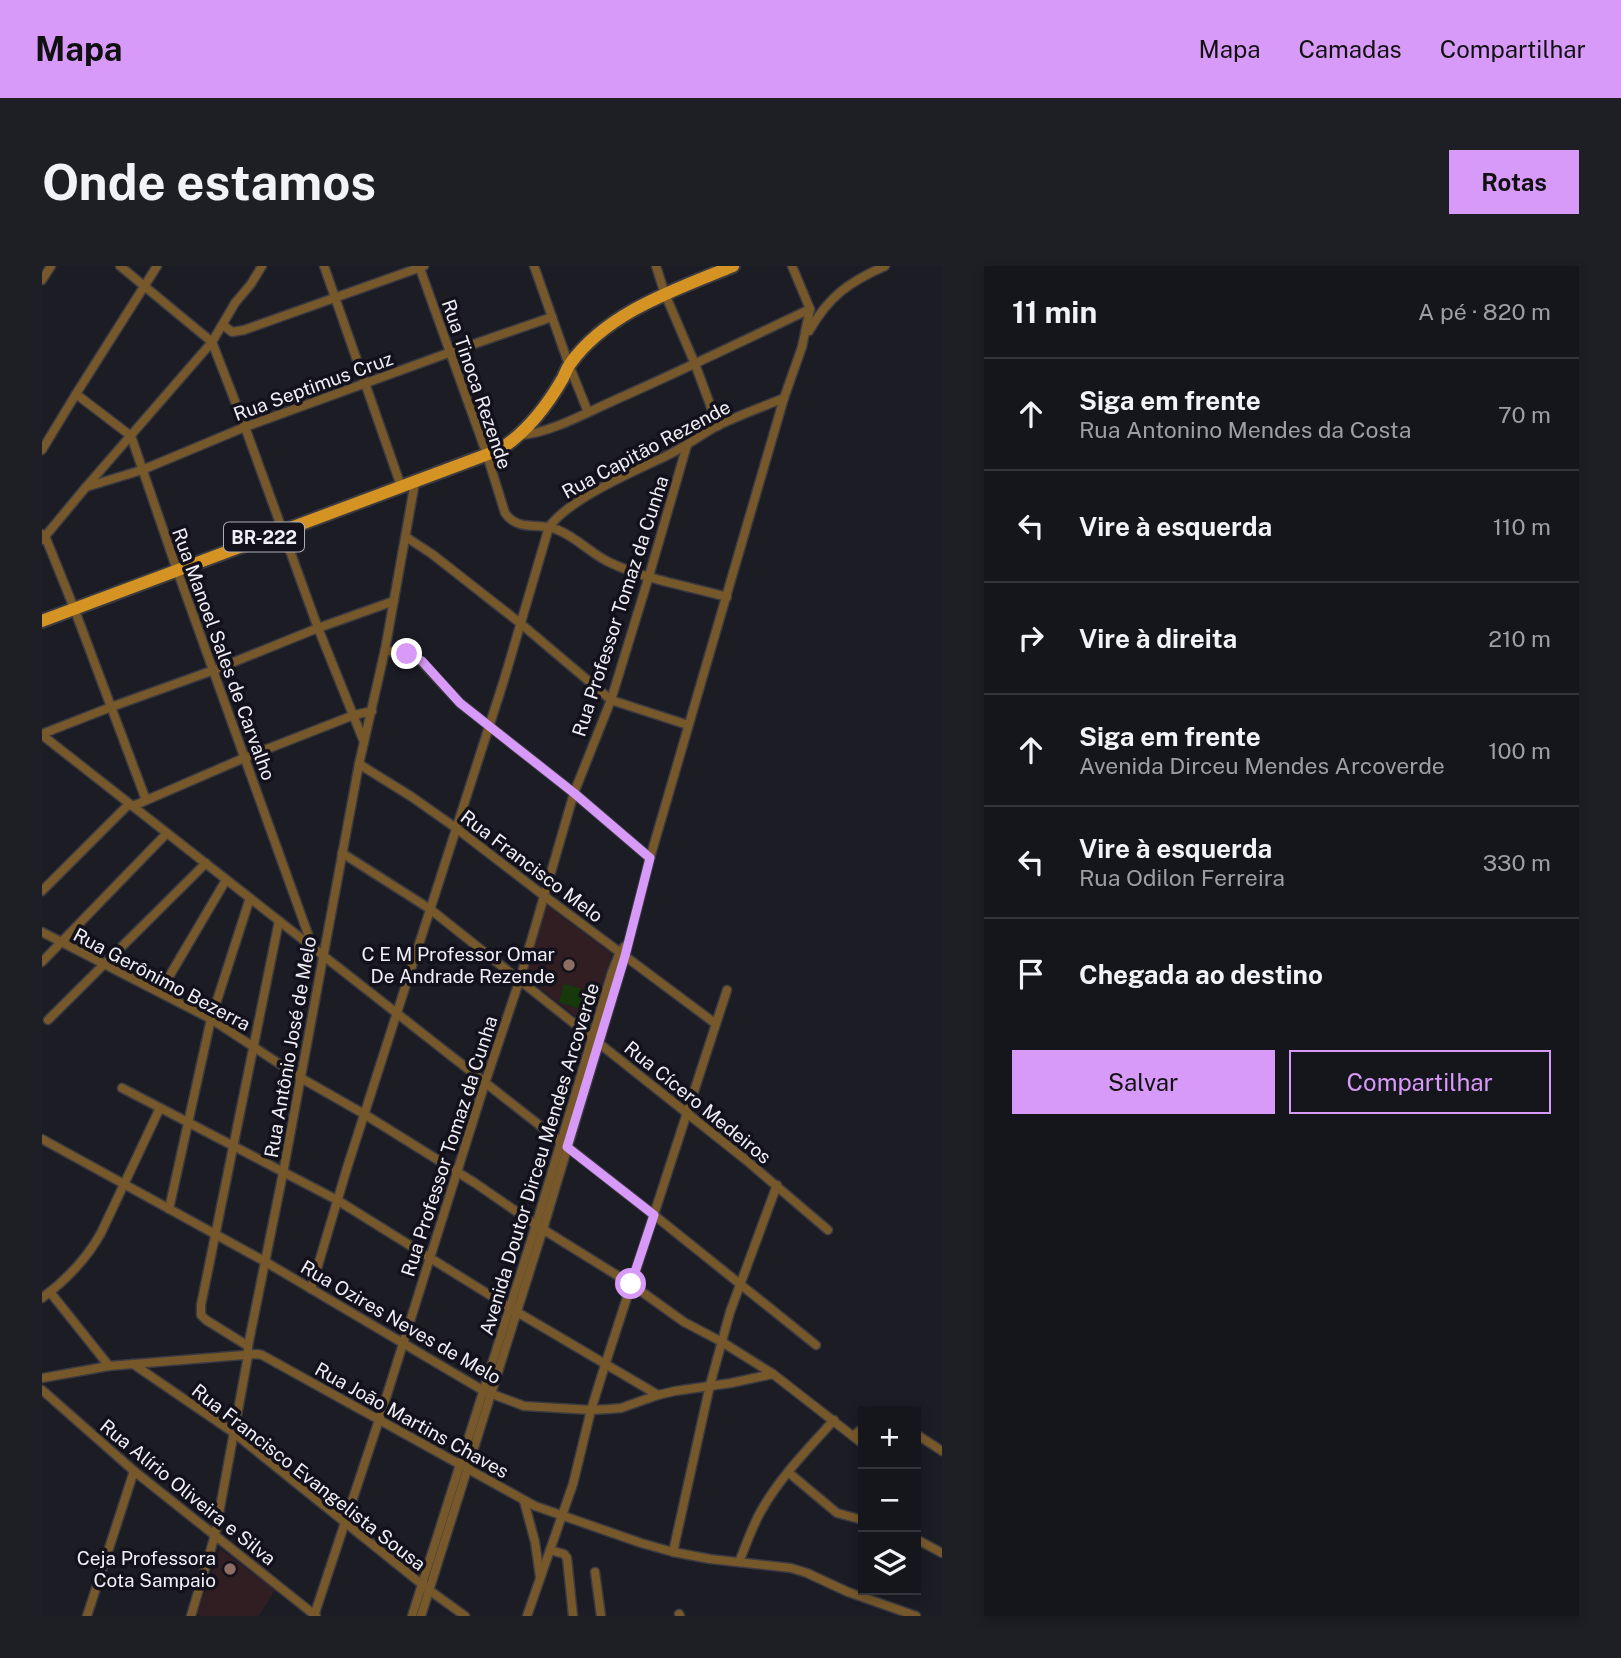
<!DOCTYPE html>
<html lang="pt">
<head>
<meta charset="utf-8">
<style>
	:root { --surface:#15151c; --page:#1e1e25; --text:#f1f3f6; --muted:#9d9fa3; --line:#34343b; --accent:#d89af8 }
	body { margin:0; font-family:"Public Sans",sans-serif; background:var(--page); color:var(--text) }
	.controls { position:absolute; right:21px; bottom:21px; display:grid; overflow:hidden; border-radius:0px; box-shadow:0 4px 10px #0003 }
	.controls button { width:63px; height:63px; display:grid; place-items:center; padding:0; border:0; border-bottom:2px solid var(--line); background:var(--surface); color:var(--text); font:35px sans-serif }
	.stop { position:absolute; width:21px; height:21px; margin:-16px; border:5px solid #d89af8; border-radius:50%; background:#fff }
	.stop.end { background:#d89af8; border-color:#fff; box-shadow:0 2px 7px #0008 }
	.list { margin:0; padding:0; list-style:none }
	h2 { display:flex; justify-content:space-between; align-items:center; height:91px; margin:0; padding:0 28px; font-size:30px }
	h2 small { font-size:23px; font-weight:400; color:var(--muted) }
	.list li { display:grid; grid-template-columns:46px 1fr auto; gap:21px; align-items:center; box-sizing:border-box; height:112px; padding:0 28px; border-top:2px solid var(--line) }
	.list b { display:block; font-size:26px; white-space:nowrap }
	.list p { margin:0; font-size:23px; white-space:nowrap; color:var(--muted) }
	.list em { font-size:23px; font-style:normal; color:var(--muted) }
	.actions { display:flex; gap:14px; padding:21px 28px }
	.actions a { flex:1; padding:16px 0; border:2px solid var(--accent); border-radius:0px; text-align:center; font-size:24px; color:var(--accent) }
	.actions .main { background:var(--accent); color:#111 }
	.icon { flex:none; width:38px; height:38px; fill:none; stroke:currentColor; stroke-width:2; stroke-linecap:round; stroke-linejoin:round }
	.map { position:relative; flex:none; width:900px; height:1350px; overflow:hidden; border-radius:0px }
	header { display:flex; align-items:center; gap:42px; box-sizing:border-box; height:98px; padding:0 35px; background:var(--accent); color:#111 }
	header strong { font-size:33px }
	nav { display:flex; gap:38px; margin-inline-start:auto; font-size:24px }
	.intro { display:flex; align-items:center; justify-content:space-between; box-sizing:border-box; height:168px; padding:0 42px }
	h1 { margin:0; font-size:49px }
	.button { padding:18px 32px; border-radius:0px; background:var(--accent); color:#111; font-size:24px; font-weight:700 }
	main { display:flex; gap:42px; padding:0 42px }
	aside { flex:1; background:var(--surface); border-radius:0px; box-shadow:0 4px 10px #0003 }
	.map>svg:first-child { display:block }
</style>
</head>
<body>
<header>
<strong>Mapa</strong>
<nav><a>Mapa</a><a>Camadas</a><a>Compartilhar</a></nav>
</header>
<div class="intro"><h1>Onde estamos</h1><a class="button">Rotas</a></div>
<main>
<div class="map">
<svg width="900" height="1350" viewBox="0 0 900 1350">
	<rect width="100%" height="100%" fill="#1c1c25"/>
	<g fill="#311e22">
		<path d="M504 638 570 688 547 761 484 711Z"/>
		<path d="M178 1283 233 1324 217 1350H160L155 1348Z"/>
	</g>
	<path fill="#15390a" d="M522 718 554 727 548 746 517 736Z"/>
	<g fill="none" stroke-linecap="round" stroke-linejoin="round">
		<defs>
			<g id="minor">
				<path d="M78 0 170 76 203 161 276 362 322 476"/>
				<path d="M282 0 359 220"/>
				<path d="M377 0 445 189 463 247C476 266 497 256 516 264 536 272 551 290 571 298 604 313 649 321 685 331"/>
				<path d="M492 0 527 99 546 146"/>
				<path d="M614 0 623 28 653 98 676 160"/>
				<path d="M0 14 9 0"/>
				<path d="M181 59 190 66 202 64 382 0"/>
				<path d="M767 65C787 30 807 16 843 0"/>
				<path d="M34 128 89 170 135 304 271 682"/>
				<path d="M478 169C506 168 546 146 573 134 639 105 703 74 768 43"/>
				<path d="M0 184 34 128 115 0"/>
				<path d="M44 221 100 204 203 161 409 86 510 51"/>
				<path d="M0 268 3 270 32 342 104 534"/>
				<path d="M364 271 390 288 478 357 569 434 646 459"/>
				<path d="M0 274 44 221 170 76 193 37 209 18 220 0"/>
				<path d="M343 384 365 389 379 395 418 437 532 527 608 592"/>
				<path d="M0 468 69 441 172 404 276 362 352 335"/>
				<path d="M0 469 612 949 774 1079"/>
				<path d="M317 498 370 531 414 562 501 629 674 758"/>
				<path d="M91 540 202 492 312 449 330 445"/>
				<path d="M300 587 388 643 704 894 786 964"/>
				<path d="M0 625 87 538"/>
				<path d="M0 666 169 753 259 812 322 848 433 917 494 959 589 1018 642 1056 680 1076 731 1108 821 1178"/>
				<path d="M0 696 125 567"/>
				<path d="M118 726 184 614"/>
				<path d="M6 754 164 597"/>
				<path d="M80 822 295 934 475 1046 616 1129"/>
				<path d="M0 873 222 995 442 1125 482 1140 549 1144 567 1143 579 1142 616 1129 633 1125 689 1117 731 1108"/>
				<path d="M127 943 169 753 208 632"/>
				<path d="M269 1023 305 902 462 414 507 261C528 232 593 205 626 189 644 180 660 168 677 159 698 149 720 141 742 132"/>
				<path d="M8 1026 67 1100"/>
				<path d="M0 1032C23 1015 45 992 59 967L118 842"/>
				<path d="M206 1080 164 1054 159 1049V1039L237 655"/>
				<path d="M91 1098 192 1167 387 1324 423 1350"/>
				<path d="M0 1112 67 1100 215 1088 220 1089 493 1240 599 1277 631 1286 668 1293 749 1302 765 1307 806 1326 874 1350"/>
				<path d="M0 1124 92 1205 274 1350"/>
				<path d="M874 1168 900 1185"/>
				<path d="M811 1170 821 1162"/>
				<path d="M746 1206 795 1247 821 1254"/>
				<path d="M482 1235 493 1276 498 1311"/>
				<path d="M874 1273 900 1287"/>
				<path d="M508 1284 522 1288 525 1292 531 1350"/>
				<path d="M631 1286 668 1119 688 1046 735 919"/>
				<path d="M697 1296C704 1279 710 1261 719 1245 738 1211 766 1183 792 1154"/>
				<path d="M553 1306 559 1350"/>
				<path d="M637 1348 638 1350"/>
				<path d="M45 1350 92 1205"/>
				<path d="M149 1350 173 1269 206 1090V1080L241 907 317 498 343 384 373 216"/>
				<path d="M272 1350 337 1154 443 817 478 713 532 527 569 434 607 310 645 179"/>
				<path d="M370 1350 494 959 570 706 578 686 583 680"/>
				<path d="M379 1350 501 963 583 690 608 592 742 132 760 81 768 43 750 0"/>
				<path d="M485 1350 531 1218 549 1144 563 1099 685 724"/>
			</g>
			<path id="primary" d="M0 355 457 184C484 167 505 140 521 112 523 108 525 102 528 98 565 46 635 23 691 0"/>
		</defs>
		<use href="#minor" stroke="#3a3a42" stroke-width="11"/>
		<use href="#primary" stroke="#3a3a42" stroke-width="16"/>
		<use href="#minor" stroke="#77582b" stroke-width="8"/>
		<use href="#primary" stroke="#d49323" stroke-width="12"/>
	</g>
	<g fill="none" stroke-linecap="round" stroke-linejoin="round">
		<path stroke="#d89af8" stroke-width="9" d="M365 388 380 395 418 437 532 527 608 592 583 690 525 881 612 949 589 1018"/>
	</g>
	<g fill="#8d6e63" stroke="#13121c" stroke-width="2.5">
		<circle cx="527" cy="699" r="7"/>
		<circle cx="188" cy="1303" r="7"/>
	</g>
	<g text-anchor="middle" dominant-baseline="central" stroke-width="7" stroke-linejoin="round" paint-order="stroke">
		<rect fill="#13121c" stroke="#aeadb5" stroke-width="2" x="182" y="256.5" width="80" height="29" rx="5"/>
		<g font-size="18" font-weight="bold" fill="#f0eff6">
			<text x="222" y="271">BR-222</text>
		</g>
		<g font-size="19" fill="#f0eff6" stroke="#13121c">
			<text transform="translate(435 118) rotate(71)">Rua Tinoca Rezende</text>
			<text transform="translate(271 120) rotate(-20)">Rua Septimus Cruz</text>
			<text transform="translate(604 183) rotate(-28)">Rua Capitão Rezende</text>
			<text transform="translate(578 340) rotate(-72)">Rua Professor Tomaz da Cunha</text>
			<text transform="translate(182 388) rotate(70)">Rua Manoel Sales de Carvalho</text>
			<text transform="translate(490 600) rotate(37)">Rua Francisco Melo</text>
			<text transform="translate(120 713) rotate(28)">Rua Gerônimo Bezerra</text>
			<text transform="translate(248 781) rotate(-80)">Rua Antônio José de Melo</text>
			<text transform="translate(656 836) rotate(39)">Rua Cícero Medeiros</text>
			<text transform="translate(407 880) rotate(-72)">Rua Professor Tomaz da Cunha</text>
			<text transform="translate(497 893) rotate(-73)">Avenida Doutor Dirceu Mendes Arcoverde</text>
			<text transform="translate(359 1056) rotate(30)">Rua Ozires Neves de Melo</text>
			<text transform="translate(370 1154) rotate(29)">Rua João Martins Chaves</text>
			<text transform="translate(267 1211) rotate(38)">Rua Francisco Evangelista Sousa</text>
			<text transform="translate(146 1226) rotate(39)">Rua Alírio Oliveira e Silva</text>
		</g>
		<g font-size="19" fill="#f0eff6" stroke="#13121c" text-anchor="end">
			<text x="513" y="688">C E M Professor Omar<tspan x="513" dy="22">De Andrade Rezende</tspan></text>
			<text x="174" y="1292">Ceja Professora<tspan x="174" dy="22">Cota Sampaio</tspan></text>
		</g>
	</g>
</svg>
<div class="controls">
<button>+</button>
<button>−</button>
<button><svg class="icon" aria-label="layers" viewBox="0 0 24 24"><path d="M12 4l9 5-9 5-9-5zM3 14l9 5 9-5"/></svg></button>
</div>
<div class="stop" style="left:589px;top:1018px"></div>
<div class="stop end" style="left:365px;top:388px"></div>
</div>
<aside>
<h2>11 min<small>A pé · 820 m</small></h2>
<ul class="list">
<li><svg class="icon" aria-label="ahead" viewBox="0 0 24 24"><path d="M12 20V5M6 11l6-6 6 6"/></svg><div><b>Siga em frente</b><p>Rua Antonino Mendes da Costa</p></div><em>70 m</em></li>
<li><svg class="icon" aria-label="left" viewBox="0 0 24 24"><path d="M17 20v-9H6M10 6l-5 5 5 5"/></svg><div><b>Vire à esquerda</b></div><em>110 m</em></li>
<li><svg class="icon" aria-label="right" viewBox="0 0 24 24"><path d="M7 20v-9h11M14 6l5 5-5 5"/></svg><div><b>Vire à direita</b></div><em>210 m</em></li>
<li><svg class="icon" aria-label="ahead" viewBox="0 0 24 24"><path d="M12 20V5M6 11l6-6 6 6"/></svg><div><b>Siga em frente</b><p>Avenida Dirceu Mendes Arcoverde</p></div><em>100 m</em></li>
<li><svg class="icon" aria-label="left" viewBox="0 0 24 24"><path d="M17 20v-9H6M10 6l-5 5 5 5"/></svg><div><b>Vire à esquerda</b><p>Rua Odilon Ferreira</p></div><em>330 m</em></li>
<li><svg class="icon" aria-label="arrive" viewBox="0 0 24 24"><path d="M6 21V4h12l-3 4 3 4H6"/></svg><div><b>Chegada ao destino</b></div></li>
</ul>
<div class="actions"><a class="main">Salvar</a><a>Compartilhar</a></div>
</aside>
</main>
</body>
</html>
